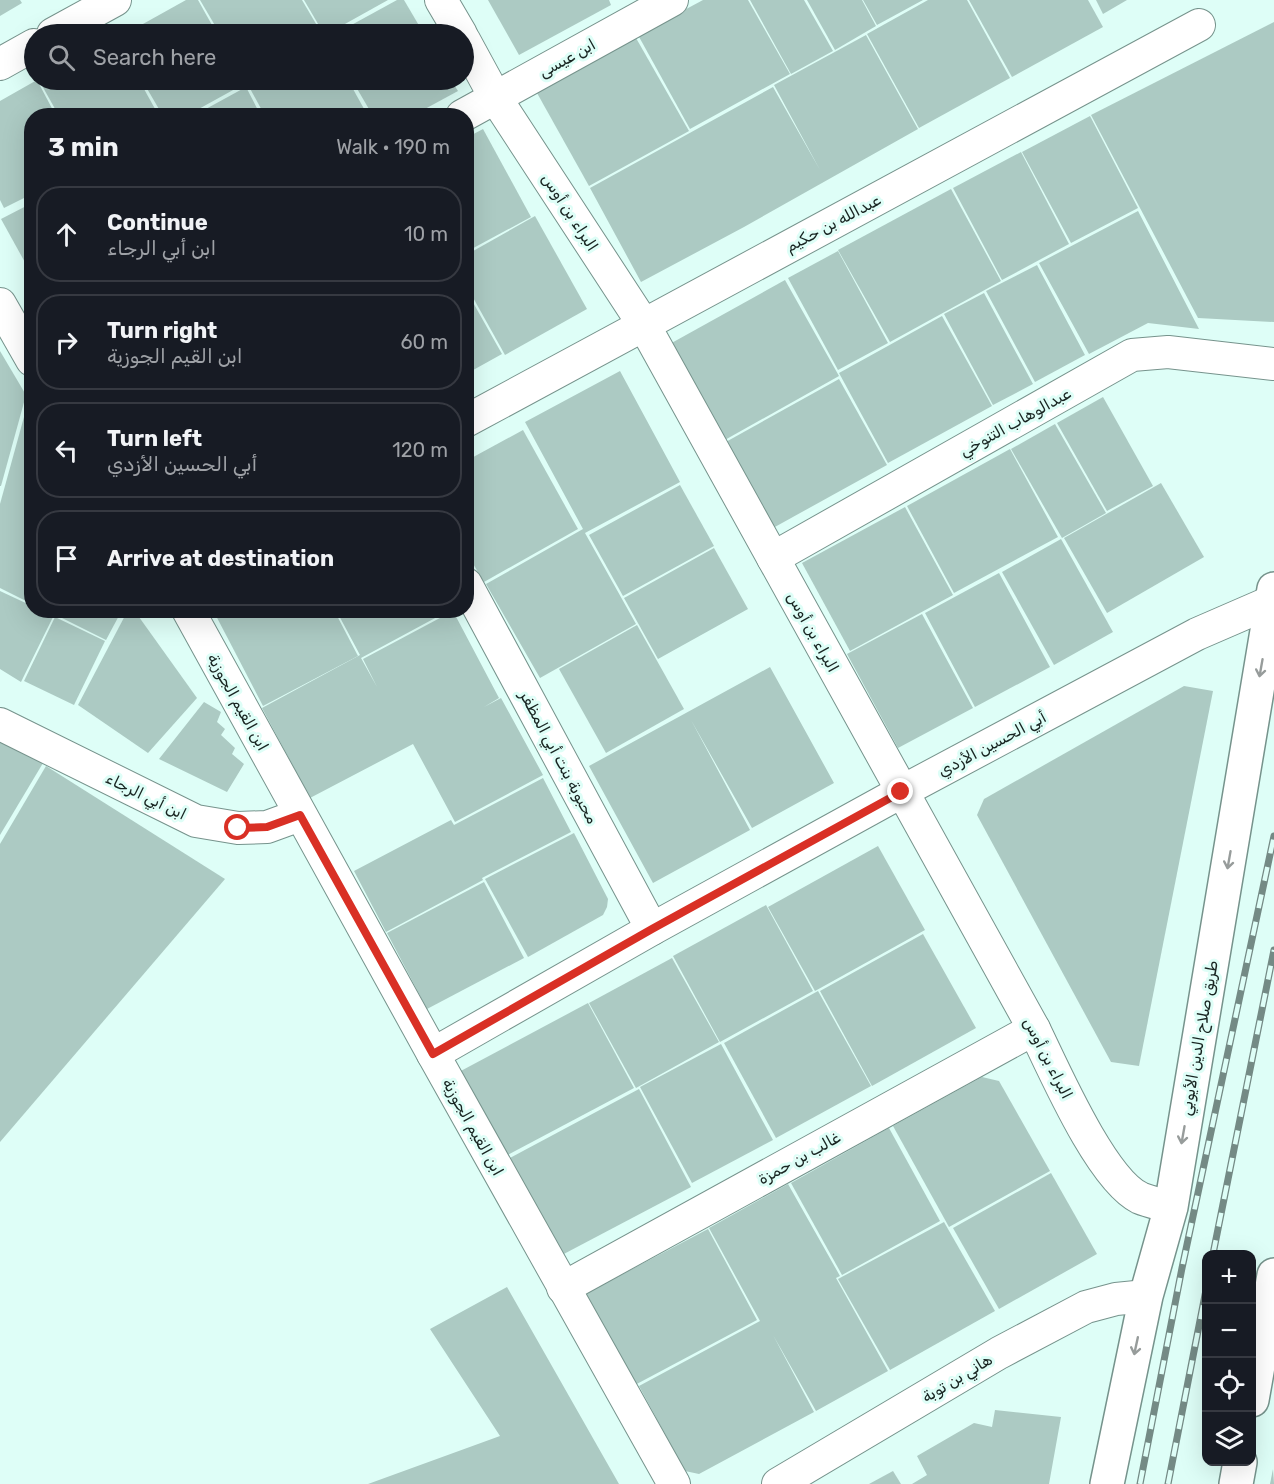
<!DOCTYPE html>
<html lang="en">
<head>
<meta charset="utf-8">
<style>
	:root { --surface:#171b24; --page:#20242c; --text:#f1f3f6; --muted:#9ea1a6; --line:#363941 }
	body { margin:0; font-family:Rubik,Vazirmatn,sans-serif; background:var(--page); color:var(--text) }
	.controls { position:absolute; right:18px; bottom:18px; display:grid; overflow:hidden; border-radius:12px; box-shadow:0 6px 24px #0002 }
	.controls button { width:54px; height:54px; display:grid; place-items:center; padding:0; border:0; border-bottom:2px solid var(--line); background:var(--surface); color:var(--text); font:30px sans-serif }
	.stop { position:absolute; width:18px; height:18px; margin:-14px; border:4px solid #d93025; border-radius:50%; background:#fff }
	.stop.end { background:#d93025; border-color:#fff; box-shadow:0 2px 6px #0008 }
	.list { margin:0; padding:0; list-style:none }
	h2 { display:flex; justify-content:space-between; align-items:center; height:78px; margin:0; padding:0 24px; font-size:26px }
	h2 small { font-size:20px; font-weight:400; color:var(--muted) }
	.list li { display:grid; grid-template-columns:39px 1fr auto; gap:18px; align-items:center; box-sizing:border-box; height:96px; margin:0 12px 12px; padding:0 12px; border:2px solid var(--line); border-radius:24px }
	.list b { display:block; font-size:22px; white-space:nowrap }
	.list p { margin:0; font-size:20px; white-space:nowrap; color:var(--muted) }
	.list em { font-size:20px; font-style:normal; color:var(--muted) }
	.icon { flex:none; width:33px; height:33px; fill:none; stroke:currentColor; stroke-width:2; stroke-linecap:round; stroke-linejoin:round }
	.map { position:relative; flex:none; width:1274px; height:1484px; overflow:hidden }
	.search { position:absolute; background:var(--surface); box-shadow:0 6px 24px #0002; left:24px; top:24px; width:450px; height:66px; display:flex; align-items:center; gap:15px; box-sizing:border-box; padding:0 21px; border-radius:33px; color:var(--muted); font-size:22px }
	.panel { position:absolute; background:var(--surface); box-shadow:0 6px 24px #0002; left:24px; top:108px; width:450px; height:510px; border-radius:24px }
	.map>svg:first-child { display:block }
</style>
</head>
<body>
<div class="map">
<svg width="1274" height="1484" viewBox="0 0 1274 1484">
	<rect width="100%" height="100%" fill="#defef7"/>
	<g fill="#accac3">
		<path d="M0 0H20L22 3 0 16Z"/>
		<path d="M186 0H198L217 34H125Z"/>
		<path d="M200 0H302L322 34H220Z"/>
		<path d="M304 0H388L327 34H324Z"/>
		<path d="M397 0H404L424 34H335Z"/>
		<path d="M488 0H609L611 5 519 55Z"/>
		<path d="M703 0H748L790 74 690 129 638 35Z"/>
		<path d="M750 0H804L833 51 791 74Z"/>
		<path d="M807 0H862L876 26 835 50Z"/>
		<path d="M863 0H923L877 25Z"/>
		<path d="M928 0H967L1010 78 919 128 867 34Z"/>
		<path d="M969 0H1088L1103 27 1012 77Z"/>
		<path d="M1096 0H1127L1103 14Z"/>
		<path d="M1274 22V322L1198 318 1091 115Z"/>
		<path d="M866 35 918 129 744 227 641 282 590 188 773 87 820 170 774 85Z"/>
		<path d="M636 38 689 131 589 186 537 93Z"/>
		<path d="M37 80 56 116H32V194L4 208 0 200V101Z"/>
		<path d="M45 80H139L159 116H59L40 82Z"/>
		<path d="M142 80H242L244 84 186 116H163Z"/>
		<path d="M254 80H348L368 116H265L247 83Z"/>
		<path d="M352 80H451L458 91 412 116H373Z"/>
		<path d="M246 87 261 116H193Z"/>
		<path d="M1090 116 1138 208 1071 243 1022 152Z"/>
		<path d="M483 129 531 217 466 252V138Z"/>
		<path d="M1021 152 1069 244 1002 280 953 188Z"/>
		<path d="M951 189 1001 281 890 342 838 250Z"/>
		<path d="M32 203V275L1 219Z"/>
		<path d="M1138 211 1199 329 1148 323 1089 354 1039 263Z"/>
		<path d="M535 216 587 309 505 355 466 285V255Z"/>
		<path d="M838 251 888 343 838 370 788 278Z"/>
		<path d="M1037 265 1085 355 1035 382 986 291Z"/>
		<path d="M785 280 839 376 723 441 668 345Z"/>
		<path d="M466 290 502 354 466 374Z"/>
		<path d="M984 293 1033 384 993 405 944 314Z"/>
		<path d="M942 316 992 406 888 463 839 373Z"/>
		<path d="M0 351 26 395 1 486H0Z"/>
		<path d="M620 371 680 482 585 533 636 624 540 678 486 584 583 529 525 422Z"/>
		<path d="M839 379 887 465 773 528 724 443Z"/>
		<path d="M1103 397 1153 486 1107 511 1057 423Z"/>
		<path d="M27 406 32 413V604L0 588V504Z"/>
		<path d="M1055 424 1106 513 1062 538 1011 449Z"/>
		<path d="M523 430 578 529 484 582 466 552V461Z"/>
		<path d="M1010 449 1058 537 954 593 907 506Z"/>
		<path d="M1161 483 1204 557 1107 613 1064 538Z"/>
		<path d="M680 485 714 546 623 596 589 535Z"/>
		<path d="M905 507 953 595 850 651 802 563Z"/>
		<path d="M1061 539 1113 632 1054 665 1002 572Z"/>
		<path d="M714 548 748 609 658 659 624 598Z"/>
		<path d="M999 573 1050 667 975 707 925 613Z"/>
		<path d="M0 591 32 606V610H41L53 617 21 682 0 669Z"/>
		<path d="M59 610H122L106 640 56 615Z"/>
		<path d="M128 610H134L197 698 148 753 78 705Z"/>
		<path d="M213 610H334L358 656 263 706Z"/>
		<path d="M336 610H450L361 658 377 687 363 659 453 611 499 698 484 707 501 698 543 775 455 822 413 744 310 798 262 708 360 655Z"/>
		<path d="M922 614 973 708 898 748 847 654Z"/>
		<path d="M55 617 105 641 74 705 24 681Z"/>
		<path d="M637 625 684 709 606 753 559 669Z"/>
		<path d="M770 667 834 783 752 828 691 720 750 830 653 883 589 766Z"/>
		<path d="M1184 686 1213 691 1139 1066 1111 1062 977 815 984 799Z"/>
		<path d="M204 702 221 712 217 722 225 729 221 735 235 748 232 754 244 764 227 792 159 759Z"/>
		<path d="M0 734 46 758 0 835Z"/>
		<path d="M46 766 225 879 0 1142V844Z"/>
		<path d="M543 778 571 832 482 878 483 880 386 932 354 871 451 820 454 825Z"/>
		<path d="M574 833 608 899 607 907 603 915 528 957 485 879Z"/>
		<path d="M878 846 925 930 815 991 768 907Z"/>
		<path d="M484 882 524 958 427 1009 387 933Z"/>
		<path d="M766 905 813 991 720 1042 673 956Z"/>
		<path d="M923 934 976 1028 872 1086 820 991Z"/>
		<path d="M672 958 719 1042 636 1088 589 1003Z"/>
		<path d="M818 991 871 1086 776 1138 724 1043Z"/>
		<path d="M588 1003 634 1088 502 1158 457 1073Z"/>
		<path d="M721 1044 773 1140 692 1183 640 1087Z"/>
		<path d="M982 1077 999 1081 1050 1171 949 1227 893 1126Z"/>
		<path d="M639 1089 691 1187 560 1256 508 1159Z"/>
		<path d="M889 1128 940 1221 842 1275 791 1183Z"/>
		<path d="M1051 1173 1097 1254 999 1309 953 1228Z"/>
		<path d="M788 1184 840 1276 836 1278 888 1371 816 1411 773 1335 814 1412 699 1474 685 1471 639 1386 760 1321 709 1228Z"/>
		<path d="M944 1222 995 1311 890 1370 838 1279Z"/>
		<path d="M708 1229 757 1320 633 1386 583 1295Z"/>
		<path d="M507 1287 619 1484H368L500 1436 430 1329Z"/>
		<path d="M995 1410 1061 1417 1049 1484H912L927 1475 917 1456 974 1423 992 1427Z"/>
		<path d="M1273 1469 1274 1484H1270Z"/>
		<path d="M893 1471 901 1484H869Z"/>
	</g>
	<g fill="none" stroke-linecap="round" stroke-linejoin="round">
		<defs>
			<g id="street">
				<path d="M441 0 461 34"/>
				<path d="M53 34 115 0"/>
				<path d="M464 40 495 97 644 325 1034 1029C1054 1070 1101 1179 1140 1198 1149 1202 1161 1204 1171 1207"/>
				<path d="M0 64 34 45"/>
				<path d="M462 116 672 0"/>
				<path d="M0 304 32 360"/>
				<path d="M466 421 1199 25"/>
				<path d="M773 558 1132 355 1168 352 1274 364"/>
				<path d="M466 584 652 929"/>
				<path d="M188 610 433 1054 674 1484"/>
				<path d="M0 724 196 821 238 828 267 827 300 815"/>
				<path d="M433 1054 652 929 901 792 1197 634 1273 601"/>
				<path d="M563 1288 1034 1029"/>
				<path d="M778 1484 999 1353 1086 1307 1116 1299 1146 1296"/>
			</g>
			<g id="primary">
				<path d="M1252 1400 1274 1275"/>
				<path d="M1107 1484 1146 1296 1171 1207 1274 589"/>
				<path d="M1236 1484 1240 1462"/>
			</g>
		</defs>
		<use href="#street" stroke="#76938c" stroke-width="34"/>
		<use href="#primary" stroke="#76938c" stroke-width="36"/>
		<use href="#street" stroke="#fff" stroke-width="32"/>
		<use href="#primary" stroke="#fff" stroke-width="33"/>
		<defs>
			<g id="rail">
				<path d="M1213 1254 1274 950"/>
				<path d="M1140 1484 1182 1268 1274 836"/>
				<path d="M1168 1484 1206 1290"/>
			</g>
		</defs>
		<use href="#rail" stroke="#748a85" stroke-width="7"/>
		<use href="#rail" stroke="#defef7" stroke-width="4.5" stroke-dasharray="14" stroke-linecap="butt"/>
	</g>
	<defs><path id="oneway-shaft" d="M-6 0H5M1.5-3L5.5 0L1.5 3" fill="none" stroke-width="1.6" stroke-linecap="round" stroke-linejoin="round" transform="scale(1.5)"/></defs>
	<g stroke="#979c9b">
		<use href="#oneway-shaft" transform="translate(1261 668) rotate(100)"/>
		<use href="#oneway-shaft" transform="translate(1229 860) rotate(100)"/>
		<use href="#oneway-shaft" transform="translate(1183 1135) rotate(100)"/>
		<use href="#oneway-shaft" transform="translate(1136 1346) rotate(102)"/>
	</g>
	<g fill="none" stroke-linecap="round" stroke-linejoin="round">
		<path stroke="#d93025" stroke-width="8" d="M238 828 267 827 300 815 433 1054 652 929 901 792"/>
	</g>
	<g text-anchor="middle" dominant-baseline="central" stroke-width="6" stroke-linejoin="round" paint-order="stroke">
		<g font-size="16" fill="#182421" stroke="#defef7">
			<text transform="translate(567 58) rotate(-29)">ابن عيسى</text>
			<text transform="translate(570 212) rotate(57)">البراء بن أوس</text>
			<text transform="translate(833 223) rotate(-28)">عبدالله بن حكيم</text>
			<text transform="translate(1015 422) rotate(-29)">عبدالوهاب التنوخي</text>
			<text transform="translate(813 632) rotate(61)">البراء بن أوس</text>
			<text transform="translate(238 702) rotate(61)">ابن القيم الجوزية</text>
			<text transform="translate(992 744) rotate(-28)">أبي الحسين الأزدي</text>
			<text transform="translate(559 757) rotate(62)">محبوبة بنت أبي المظفر</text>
			<text transform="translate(146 796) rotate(26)">ابن أبي الرجاء</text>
			<text transform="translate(1199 1038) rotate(-80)">طريق صلاح الدين الأيوبي</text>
			<text transform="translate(1048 1058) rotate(63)">البراء بن أوس</text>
			<text transform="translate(473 1127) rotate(61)">ابن القيم الجوزية</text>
			<text transform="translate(799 1158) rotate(-29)">غالب بن حمزة</text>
			<text transform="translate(957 1378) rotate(-31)">هاني بن توبة</text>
		</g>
	</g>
</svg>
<div class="controls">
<button>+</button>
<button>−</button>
<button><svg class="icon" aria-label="locate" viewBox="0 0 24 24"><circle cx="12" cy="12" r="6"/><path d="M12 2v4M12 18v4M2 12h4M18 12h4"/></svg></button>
<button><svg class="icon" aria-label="layers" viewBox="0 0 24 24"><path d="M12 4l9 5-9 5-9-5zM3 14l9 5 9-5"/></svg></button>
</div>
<div class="stop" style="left:238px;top:828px"></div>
<div class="stop end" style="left:901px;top:792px"></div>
<div class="search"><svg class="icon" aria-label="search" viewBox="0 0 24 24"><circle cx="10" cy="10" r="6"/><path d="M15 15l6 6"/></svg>Search here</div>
<section class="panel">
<h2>3 min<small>Walk · 190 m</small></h2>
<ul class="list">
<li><svg class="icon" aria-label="ahead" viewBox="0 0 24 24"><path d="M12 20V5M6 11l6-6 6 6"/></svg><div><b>Continue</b><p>ابن أبي الرجاء</p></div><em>10 m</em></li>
<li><svg class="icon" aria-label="right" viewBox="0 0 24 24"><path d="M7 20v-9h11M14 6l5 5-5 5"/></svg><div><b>Turn right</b><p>ابن القيم الجوزية</p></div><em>60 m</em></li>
<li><svg class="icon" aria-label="left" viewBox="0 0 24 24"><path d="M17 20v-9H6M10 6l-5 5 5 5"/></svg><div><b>Turn left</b><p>أبي الحسين الأزدي</p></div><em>120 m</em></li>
<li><svg class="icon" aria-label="arrive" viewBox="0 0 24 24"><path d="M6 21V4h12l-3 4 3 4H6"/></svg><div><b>Arrive at destination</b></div></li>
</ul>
</section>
</div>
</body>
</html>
